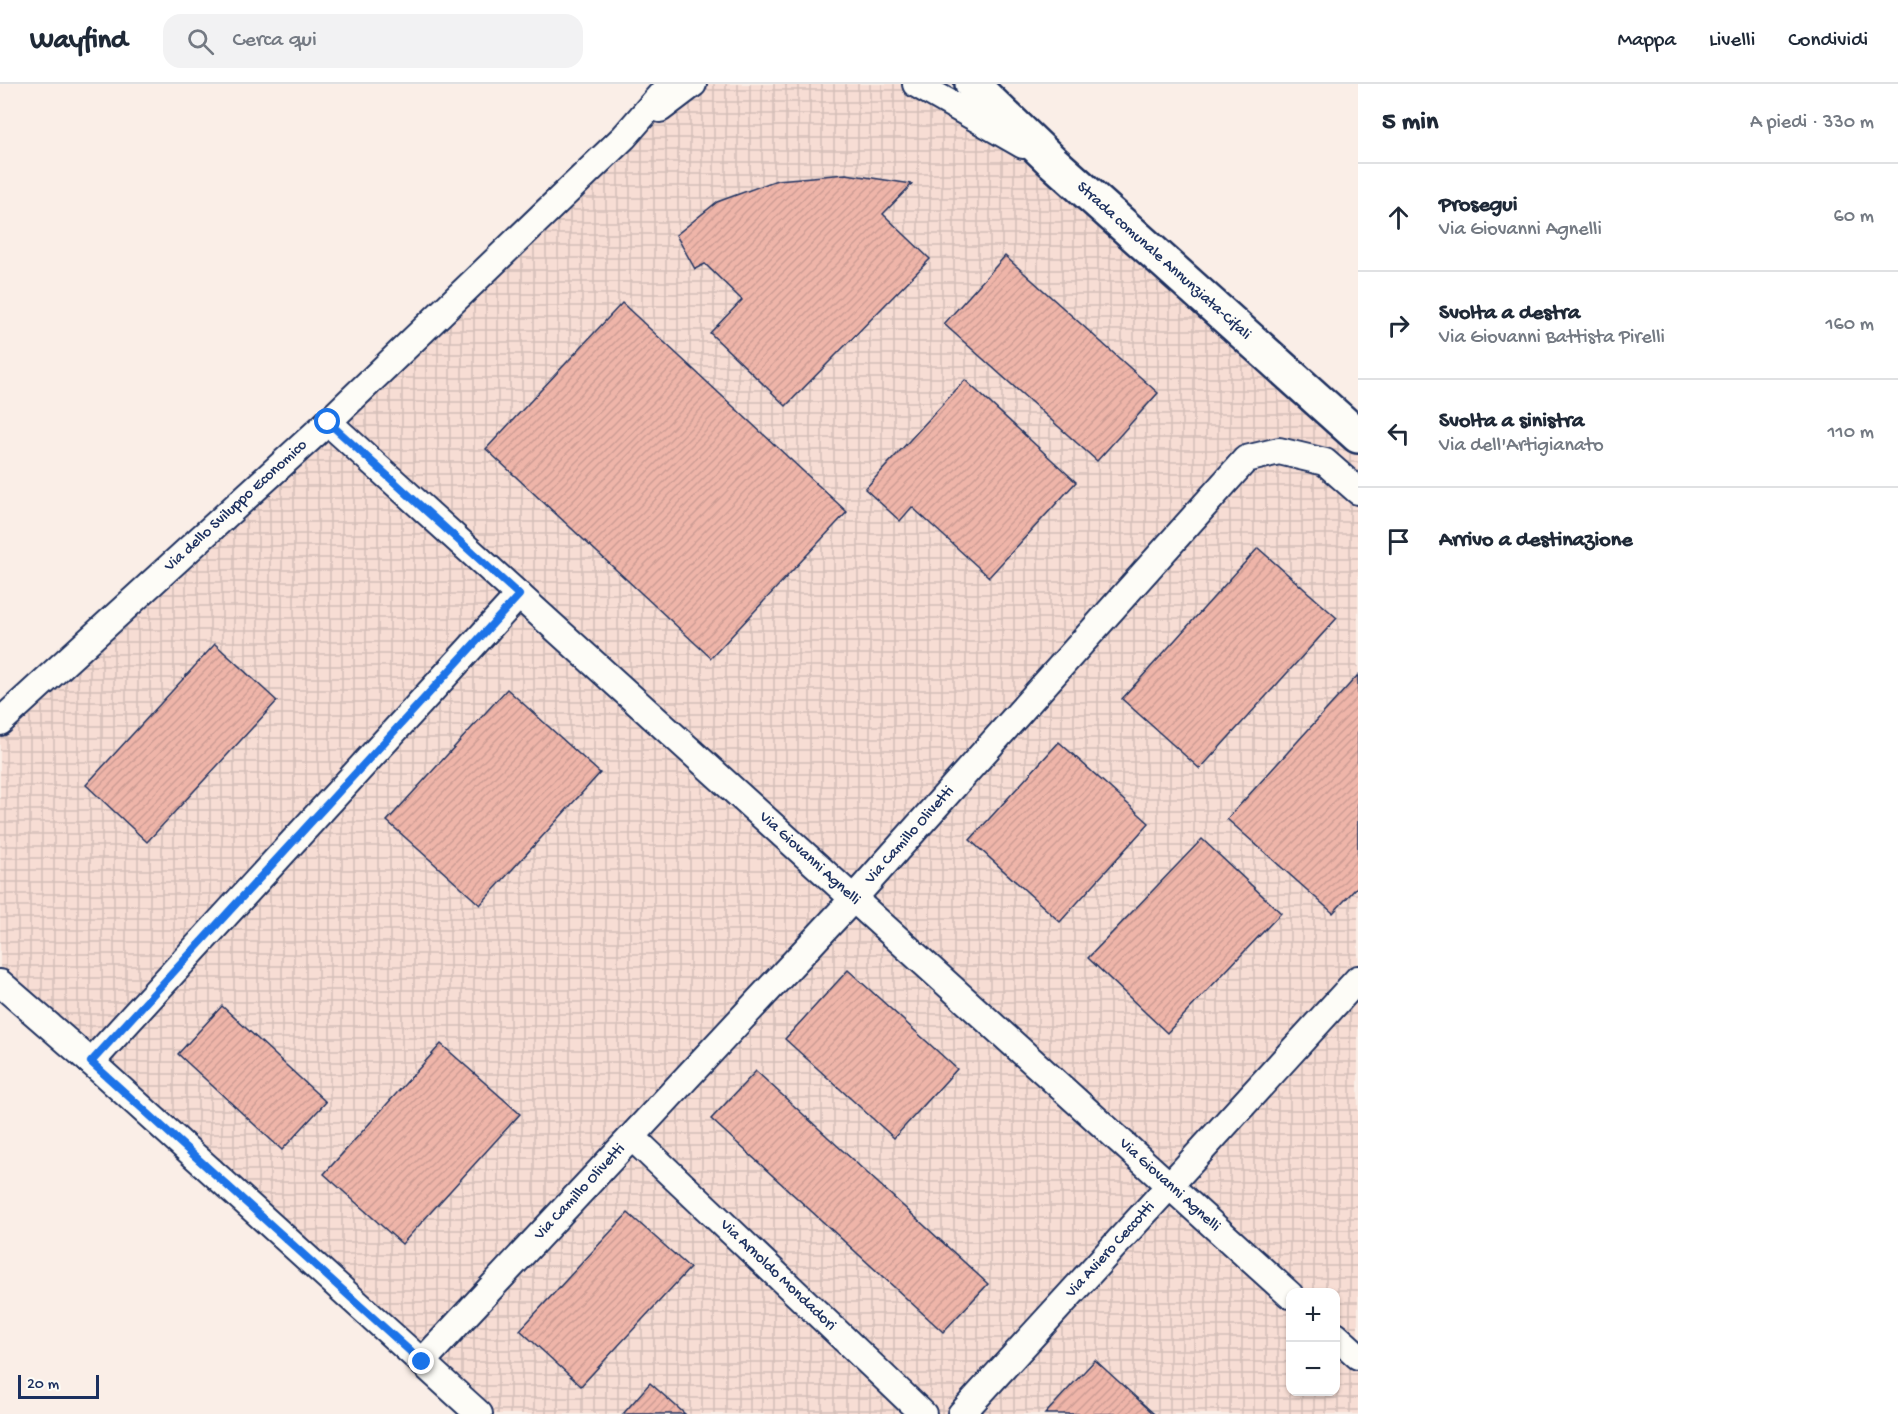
<!DOCTYPE html>
<html lang="it">
<head>
<meta charset="utf-8">
<style>
	:root { --surface:#fff; --page:#f2f2f3; --text:#1f2937; --muted:#747a83; --line:#e0e1e3 }
	body { margin:0; font-family:"Gochi Hand",sans-serif; background:var(--page); color:var(--text) }
	.controls { position:absolute; right:18px; bottom:18px; display:grid; overflow:hidden; border-radius:12px; box-shadow:0 2px 4px #0004 }
	.controls button { width:54px; height:54px; display:grid; place-items:center; padding:0; border:0; border-bottom:2px solid var(--line); background:var(--surface); color:var(--text); font:30px sans-serif }
	.scale { position:absolute; left:18px; bottom:15px; width:81px; box-sizing:border-box; padding-left:6px; border:3px solid #1b2f5e; border-top:0; font-size:16px; line-height:21px; white-space:nowrap; color:#1b2f5e; -webkit-text-stroke:4px #fdfcf7; paint-order:stroke }
	.stop { position:absolute; width:18px; height:18px; margin:-14px; border:4px solid #1a73e8; border-radius:50%; background:#fff }
	.stop.end { background:#1a73e8; border-color:#fff; box-shadow:0 2px 6px #0008 }
	.list { margin:0; padding:0; list-style:none }
	h2 { display:flex; justify-content:space-between; align-items:center; height:78px; margin:0; padding:0 24px; font-size:26px }
	h2 small { font-size:20px; font-weight:400; color:var(--muted) }
	.list li { display:grid; grid-template-columns:39px 1fr auto; gap:18px; align-items:center; box-sizing:border-box; height:108px; padding:0 24px; border-top:2px solid var(--line) }
	.list b { display:block; font-size:22px; white-space:nowrap }
	.list p { margin:0; font-size:20px; white-space:nowrap; color:var(--muted) }
	.list em { font-size:20px; font-style:normal; color:var(--muted) }
	.icon { flex:none; width:33px; height:33px; fill:none; stroke:currentColor; stroke-width:2; stroke-linecap:round; stroke-linejoin:round }
	.map { position:relative; flex:none; width:1358px; height:1330px; overflow:hidden }
	header { display:flex; align-items:center; gap:36px; box-sizing:border-box; height:84px; padding:0 30px; background:var(--surface); border-bottom:2px solid var(--line) }
	header strong { font-size:28px }
	nav { display:flex; gap:33px; margin-inline-start:auto; font-size:21px }
	.search { width:420px; height:54px; background:var(--page); display:flex; align-items:center; gap:15px; box-sizing:border-box; padding:0 21px; border-radius:18px; color:var(--muted); font-size:22px }
	main { display:flex }
	aside { flex:1; background:var(--surface) }
	.map>svg:first-child { display:block }
</style>
</head>
<body>
<header>
<strong>Wayfind</strong>
<div class="search"><svg class="icon" aria-label="search" viewBox="0 0 24 24"><circle cx="10" cy="10" r="6"/><path d="M15 15l6 6"/></svg>Cerca qui</div>
<nav><a>Mappa</a><a>Livelli</a><a>Condividi</a></nav>
</header>
<main>
<div class="map">
<svg width="1358" height="1330" viewBox="0 0 1358 1330">
	<defs>
		<pattern id="industrial-grid" width="8" height="8" patternUnits="userSpaceOnUse" patternTransform="scale(1.5)"><rect width="8" height="8" fill="#f7ddd4"/><path d="M0 4h8M4 0v8" fill="none" stroke="#d3beb8"/></pattern>
		<pattern id="building-hatch" width="6" height="6" patternUnits="userSpaceOnUse" patternTransform="scale(1.5)"><rect width="6" height="6" fill="#efb5a9"/><path d="M-1 1l2-2M0 6l6-6M5 7l2-2" fill="none" stroke="#cc9c94"/></pattern>
	</defs>
	<rect width="100%" height="100%" fill="#faeee7"/>
	<filter id="ink" filterUnits="userSpaceOnUse"><feTurbulence type="fractalNoise" baseFrequency=".0167" numOctaves="2"/><feDisplacementMap in="SourceGraphic" scale="12" xChannelSelector="R" yChannelSelector="G"/><feConvolveMatrix kernelMatrix="1 2 1 2 8 2 1 2 1" color-interpolation-filters="sRGB"/></filter>
	<g filter="url(#ink)">
		<path fill="url(#industrial-grid)" fill-rule="evenodd" d="M693 0H916L1053 78 1358 352V1330H479L0 899V638ZM1290 1208H1336V1308H1290Z"/>
		<g fill="url(#building-hatch)" stroke="#1b2f5e" stroke-width="1.5">
			<path d="M846 90 912 100 883 130 930 175 786 322 710 249 742 216 705 180 695 185 676 151 717 118 777 96Z"/>
			<path d="M1005 172 1158 309 1097 377 944 240Z"/>
			<path d="M622 219 847 428 711 574 486 365Z"/>
			<path d="M965 296 1076 398 989 493 912 423 900 437 865 405Z"/>
			<path d="M1258 464 1337 534 1200 685 1122 615Z"/>
			<path d="M215 560 277 617 147 758 86 701Z"/>
			<path d="M1358 591V802L1333 829 1227 735Z"/>
			<path d="M507 605 600 689 480 821 387 737Z"/>
			<path d="M1059 658 1149 739 1060 838 970 756Z"/>
			<path d="M1202 755 1281 829 1167 949 1088 874Z"/>
			<path d="M848 886 957 985 894 1054 785 955Z"/>
			<path d="M222 922 326 1018 282 1066 178 970Z"/>
			<path d="M441 960 520 1030 402 1160 324 1090Z"/>
			<path d="M756 987 988 1200 943 1248 711 1035Z"/>
			<path d="M628 1129 690 1184 581 1302 520 1246Z"/>
			<path d="M1095 1276 1154 1330H1045Z"/>
			<path d="M650 1299 685 1330H623Z"/>
		</g>
		<g fill="none" stroke-linecap="round" stroke-linejoin="round">
			<defs>
				<g id="minor">
					<path d="M916 0 1023 61"/>
					<path d="M660 25 693 0"/>
					<path id="s1" d="M328 338 1290 1211"/>
					<path id="s2" d="M0 638 328 338 624 53 670 0"/>
					<path d="M0 899 91 978 479 1330"/>
					<path d="M91 978 519 511"/>
					<path id="s3" d="M632 1053 923 1330"/>
					<path d="M1336 1252 1358 1272"/>
					<path id="s4" d="M422 1278 853 815 1246 375 1279 367 1325 378 1358 407"/>
					<path id="s5" d="M961 1330 1358 895"/>
				</g>
				<g id="tertiary">
					<path id="s6" d="M972 0 1053 78 1358 352"/>
				</g>
			</defs>
			<use href="#minor" stroke="#1b2f5e" stroke-width="30"/>
			<use href="#tertiary" stroke="#1b2f5e" stroke-width="38"/>
			<use href="#minor" stroke="#fdfcf7" stroke-width="26"/>
			<use href="#tertiary" stroke="#fdfcf7" stroke-width="33"/>
		</g>
	</g>
	<g fill="none" stroke-linecap="round" stroke-linejoin="round" filter="url(#ink)">
		<path stroke="#1a73e8" stroke-width="8" d="M328 338 519 511 91 978 422 1278"/>
	</g>
	<g text-anchor="middle" dominant-baseline="central" stroke-width="4.5" stroke-linejoin="round" paint-order="stroke">
		<g font-size="16" fill="#1b2f5e" stroke="#fdfcf7">
			<text stroke="none"><textPath href="#s6" startOffset="261">Strada comunale Annunziata-Cifali</textPath></text>
			<text stroke="none"><textPath href="#s2" startOffset="320">Via dello Sviluppo Economico</textPath></text>
			<text stroke="none"><textPath href="#s4" startOffset="718">Via Camillo Olivetti</textPath></text>
			<text stroke="none"><textPath href="#s1" startOffset="650">Via Giovanni Agnelli</textPath></text>
			<text stroke="none"><textPath href="#s1" startOffset="1136">Via Giovanni Agnelli</textPath></text>
			<text stroke="none"><textPath href="#s4" startOffset="232">Via Camillo Olivetti</textPath></text>
			<text stroke="none"><textPath href="#s5" startOffset="222">Via Aviero Ceccotti</textPath></text>
			<text stroke="none"><textPath href="#s3" startOffset="201">Via Arnoldo Mondadori</textPath></text>
		</g>
	</g>
</svg>
<div class="controls">
<button>+</button>
<button>−</button>
</div>
<div class="scale">20 m</div>
<div class="stop" style="left:328px;top:338px"></div>
<div class="stop end" style="left:422px;top:1278px"></div>
</div>
<aside>
<h2>5 min<small>A piedi · 330 m</small></h2>
<ul class="list">
<li><svg class="icon" aria-label="ahead" viewBox="0 0 24 24"><path d="M12 20V5M6 11l6-6 6 6"/></svg><div><b>Prosegui</b><p>Via Giovanni Agnelli</p></div><em>60 m</em></li>
<li><svg class="icon" aria-label="right" viewBox="0 0 24 24"><path d="M7 20v-9h11M14 6l5 5-5 5"/></svg><div><b>Svolta a destra</b><p>Via Giovanni Battista Pirelli</p></div><em>160 m</em></li>
<li><svg class="icon" aria-label="left" viewBox="0 0 24 24"><path d="M17 20v-9H6M10 6l-5 5 5 5"/></svg><div><b>Svolta a sinistra</b><p>Via dell'Artigianato</p></div><em>110 m</em></li>
<li><svg class="icon" aria-label="arrive" viewBox="0 0 24 24"><path d="M6 21V4h12l-3 4 3 4H6"/></svg><div><b>Arrivo a destinazione</b></div></li>
</ul>
</aside>
</main>
</body>
</html>
